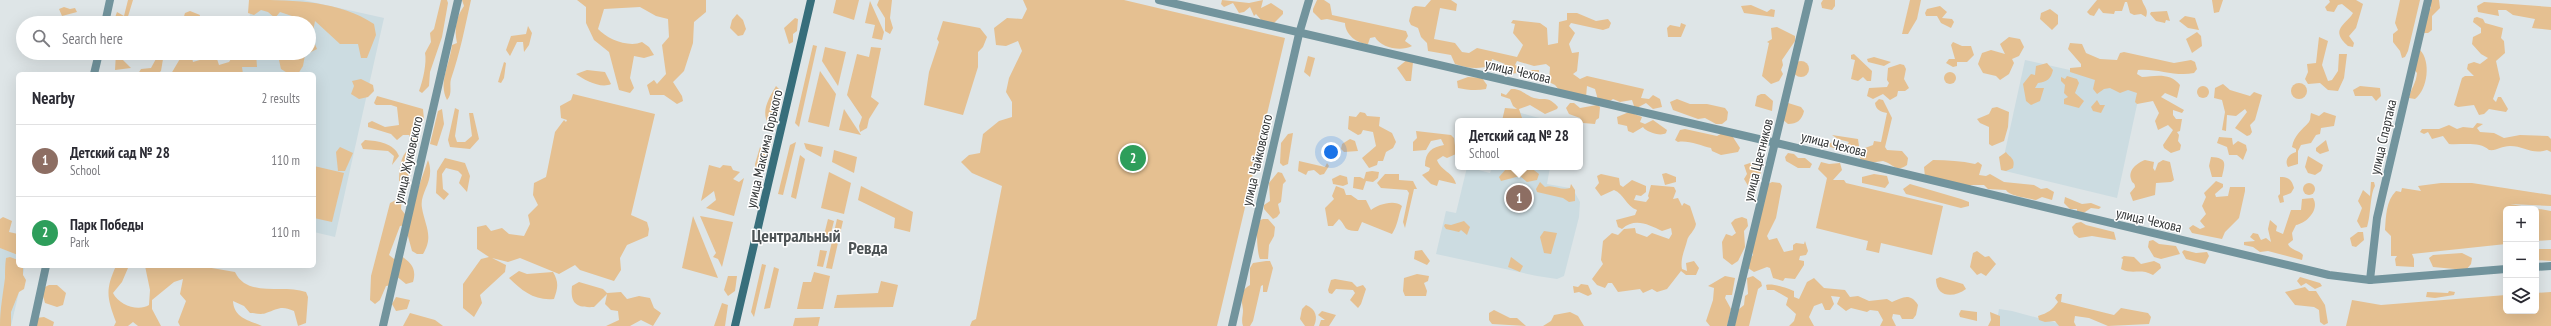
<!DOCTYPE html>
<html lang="en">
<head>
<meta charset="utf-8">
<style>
	:root { --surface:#fff; --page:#f2f2f3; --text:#2b2b33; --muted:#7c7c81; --line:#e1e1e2; --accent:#2563eb }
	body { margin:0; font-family:"PT Sans Narrow",sans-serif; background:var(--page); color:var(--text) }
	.controls { position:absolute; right:12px; bottom:12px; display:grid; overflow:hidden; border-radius:6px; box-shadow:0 4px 16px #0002 }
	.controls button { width:36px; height:36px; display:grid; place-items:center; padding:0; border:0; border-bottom:1px solid var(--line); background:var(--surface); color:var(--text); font:20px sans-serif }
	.you { position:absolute; left:1331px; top:152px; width:14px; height:14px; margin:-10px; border:3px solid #fff; border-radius:50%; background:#1a73e8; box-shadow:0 0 0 6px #1a73e833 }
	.badge { display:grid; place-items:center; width:26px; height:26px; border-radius:50%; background:var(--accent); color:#fff; font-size:13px; font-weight:700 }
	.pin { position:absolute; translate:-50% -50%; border:2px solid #fff; box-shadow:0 1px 4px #0006 }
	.popup { position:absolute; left:1455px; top:118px; width:128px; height:52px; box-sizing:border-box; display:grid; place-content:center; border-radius:6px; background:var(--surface); filter:drop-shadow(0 1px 3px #0005); font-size:13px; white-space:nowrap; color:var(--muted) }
	.popup b { font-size:15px; color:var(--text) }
	.popup::after { content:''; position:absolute; left:50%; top:100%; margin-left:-8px; border:8px solid transparent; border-top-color:var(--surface) }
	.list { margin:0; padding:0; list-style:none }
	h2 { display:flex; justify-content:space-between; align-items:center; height:52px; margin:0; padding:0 16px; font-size:17px }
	h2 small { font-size:13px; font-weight:400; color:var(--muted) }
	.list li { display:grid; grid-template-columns:26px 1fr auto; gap:12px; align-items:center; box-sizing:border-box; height:72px; padding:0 16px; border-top:1px solid var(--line) }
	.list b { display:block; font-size:15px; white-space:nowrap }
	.list p { margin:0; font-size:13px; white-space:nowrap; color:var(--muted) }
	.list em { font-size:13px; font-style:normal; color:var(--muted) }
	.icon { flex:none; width:22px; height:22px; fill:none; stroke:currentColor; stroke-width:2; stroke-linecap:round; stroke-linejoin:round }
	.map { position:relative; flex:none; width:2551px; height:326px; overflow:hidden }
	.search { position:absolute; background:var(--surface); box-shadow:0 4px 16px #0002; left:16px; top:16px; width:300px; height:44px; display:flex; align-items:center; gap:10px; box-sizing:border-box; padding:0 14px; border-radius:22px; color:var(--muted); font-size:15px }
	.panel { position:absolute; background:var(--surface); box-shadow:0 4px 16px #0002; left:16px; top:72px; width:300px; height:196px; border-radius:6px }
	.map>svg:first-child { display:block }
</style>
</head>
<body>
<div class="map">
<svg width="2551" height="326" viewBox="0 0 2551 326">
	<rect width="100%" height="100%" fill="#dee5e7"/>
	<g fill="#ccdce1">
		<path d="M253 0H303L384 18 335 237 314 232V74H237L241 53H309V23H248Z"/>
		<path d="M2025 60 2141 86 2117 198 2001 170Z"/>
		<path d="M1505 108 1528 115 1551 121H1502Z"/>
		<path d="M1467 167 1490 173 1492 167H1550L1547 184 1570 188 1575 193 1580 202 1579 217 1564 276 1557 279 1537 276 1436 254 1446 211 1456 213Z"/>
		<path d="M0 240 18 244V266H25L11 326H0Z"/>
		<path d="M1999 309 2012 311 2068 326H1996Z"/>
	</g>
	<g fill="#e5c091">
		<path d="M128 0H133L126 23H113L117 12 124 16Z"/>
		<path d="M249 0C291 0 338 0 374 24L376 35 367 58H361L358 44H340L315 21 312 37 317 49 309 53V23H297L292 16 280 12 275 18 268 12 261 10 254 15 248 13Z"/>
		<path d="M441 0H447L448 3 442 37 430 72 429 86 422 93 419 91C423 81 427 62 425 53L431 42 430 33 434 29Z"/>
		<path d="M462 0H471C465 27 460 53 451 79 449 85 453 94 447 100 438 82 450 64 452 45L457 43C454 29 456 17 464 6Z"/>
		<path d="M577 0H706V12L694 22 693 43 684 71 673 82 682 96 683 101 677 104 664 95H650L647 85 654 80 657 84 666 74 662 45 669 37 668 19 656 16 640 7 604 9 598 29C607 39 629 48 642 42L649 47 654 55 644 58 634 56 630 78 634 88 630 93 619 90 609 52 594 40 586 23V7Z"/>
		<path d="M836 0H859L854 20 833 13Z"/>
		<path d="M879 0H892L890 18 893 28 890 34 885 31V18L877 5Z"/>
		<path d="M1023 0H1124L1285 38 1217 326H970L972 321 976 319 1002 186 972 173 961 162 969 155 980 153 983 134 999 121 1012 117V102L1006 92 1009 78 1022 51 1018 41 1006 46 996 45 994 28 1007 18 1022 19 1027 9Z"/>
		<path d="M1222 0 1249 3 1263 0 1261 8 1271 3 1283 11V14L1273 24 1262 21 1256 14 1254 16 1250 7 1244 12 1239 13 1233 3 1224 7 1221 4Z"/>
		<path d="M1317 0H1324L1330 4 1332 15 1406 31 1408 36 1405 41 1412 46C1401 52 1381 48 1375 37L1370 38 1368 44C1357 44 1345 34 1345 23L1327 19 1321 20 1313 12V9Z"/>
		<path d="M1431 0H1451L1457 4 1456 11 1440 8 1434 39 1455 43 1462 52 1469 53 1477 48 1517 57 1523 45 1513 33 1515 24 1511 23 1513 20 1540 23 1547 28 1548 45 1558 43 1559 22 1567 20V13H1577L1596 21 1608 19 1611 23 1609 28 1603 30 1571 23 1569 26 1575 33 1569 44 1572 53 1579 52 1577 71 1573 74 1580 79 1587 76 1644 89 1641 98 1649 99 1653 95 1660 99 1662 107 1653 109 1646 103 1635 109 1632 100 1620 102 1613 99 1610 101 1598 100 1595 89 1587 86 1586 97 1560 91 1555 85 1549 82 1550 67 1546 64 1534 66 1517 61 1515 65 1526 70H1539V77L1535 80 1526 77 1523 72 1511 74 1496 67 1499 64H1505L1492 59 1491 65C1481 70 1465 68 1455 64L1451 55 1428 51 1427 43 1421 37 1418 28 1411 25 1409 21 1412 8 1415 6 1425 7Z"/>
		<path d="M1823 0H1835V6L1832 10 1822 8 1821 3Z"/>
		<path d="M1910 0H1921L1917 19 1908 34H1902Z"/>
		<path d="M2097 0H2142C2144 7 2149 9 2146 17L2141 14 2134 15 2130 13 2127 2H2125L2122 11H2115L2114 14 2103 13 2099 8 2094 16 2090 15 2087 12Z"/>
		<path d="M2212 0H2223L2219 12 2214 13Z"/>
		<path d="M2329 0H2356L2363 4 2356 28 2349 36 2354 43 2353 47 2348 46C2329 29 2346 25 2353 13L2342 4 2338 5 2334 12 2327 11 2325 7 2330 2Z"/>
		<path d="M2400 0H2420L2408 51 2405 57 2402 58 2400 51 2393 42V34L2398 30 2395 23Z"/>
		<path d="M2428 0H2439L2440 8 2432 16V30L2428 33H2424L2425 12 2431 8Z"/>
		<path d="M870 1 884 32 882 40 872 38 875 25 865 23Z"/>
		<path d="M2484 2 2551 7V30L2532 28 2535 19 2513 15 2506 10H2498L2499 16 2478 12 2477 6Z"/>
		<path d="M1751 5 1767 12 1771 9 1775 10 1774 17 1744 13 1741 6Z"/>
		<path d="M1940 6 1947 12 1942 18 1952 19 1954 22 1951 28 1941 23 1937 16H1926L1925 13 1927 9Z"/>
		<path d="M64 7 70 9 75 8 77 12 62 16 59 9Z"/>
		<path d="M2050 9 2058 15V24L2052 30 2040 19 2041 13Z"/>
		<path d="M190 11 200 15 198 23H182L185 13Z"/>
		<path d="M2167 11 2170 21 2166 20 2165 23 2156 21 2150 14 2151 12Z"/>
		<path d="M737 14 743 20 746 29 743 35 738 36 730 28 732 20Z"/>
		<path d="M2185 16 2195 18 2199 30 2188 28 2179 21Z"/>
		<path d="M2477 17 2483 19 2485 23 2503 28 2501 38 2504 41 2505 53 2496 61 2500 79 2493 99 2496 102 2498 97H2501L2508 109 2506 112 2489 109 2484 114 2479 115 2474 105 2458 107 2454 105 2462 78 2465 76H2474L2467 69 2468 64 2474 62 2480 64 2488 58 2481 54 2472 44 2473 37 2481 33V28L2473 22 2474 18Z"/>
		<path d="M795 18 798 19 797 31 793 34V42L789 44 784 28Z"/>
		<path d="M943 21 980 28 987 37 983 47 978 52V67L963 115 924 105 929 72 939 42 937 39Z"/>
		<path d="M1681 23 1686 25 1681 37H1668L1667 28 1670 25 1680 27Z"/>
		<path d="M528 26 532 33 529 45 524 52 523 42H517L510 56 506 50 511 36 526 34Z"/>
		<path d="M1777 27 1795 36V41L1782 60 1783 65 1781 70 1783 74 1779 81 1771 84 1762 76 1769 43 1767 42 1772 39 1771 28Z"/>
		<path d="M2197 32 2201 36 2202 46 2192 53 2186 39Z"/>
		<path d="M2009 37 2020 39 2024 47 2019 56 2012 59 2014 63 2009 74 2000 80 1996 76 1983 73 1978 64 1982 53 1991 50 2005 54 2000 44Z"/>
		<path d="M2319 37 2328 41 2322 65 2328 81 2332 80 2338 71 2339 54H2347L2344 78 2338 91 2328 90 2320 83 2308 84 2305 79 2308 72 2307 64 2316 63Z"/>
		<path d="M1953 42 1962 46H1971L1974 55 1967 62H1957V66L1953 67 1946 63 1949 59H1955L1951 45Z"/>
		<path d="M2070 43 2082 44 2086 53 2100 59 2117 60 2120 53 2124 52 2174 63 2191 60 2195 62 2197 69 2194 73C2175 77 2157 68 2138 70L2137 74 2142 77C2155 76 2170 72 2180 85L2177 98 2165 93 2161 97 2184 110 2182 113 2173 110V115L2176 119H2182L2180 131 2177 132 2179 135 2178 141 2181 145 2180 150 2171 153 2164 148 2163 145 2173 130 2168 125 2158 130 2155 121 2159 113 2153 101 2137 104 2135 102 2137 93 2128 90 2120 93 2110 88 2104 89 2097 94 2093 89 2095 80 2070 72V68L2081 67V64L2068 49Z"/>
		<path d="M813 45 817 46 799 127 795 123Z"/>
		<path d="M825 47 846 52 838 86 822 61Z"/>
		<path d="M871 47 881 48 871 97 879 103 869 119 867 128 860 132 859 126 862 117 847 95 857 54 869 57Z"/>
		<path d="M2420 50C2431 61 2428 89 2415 99L2409 98C2411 88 2416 84 2417 73L2413 68Z"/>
		<path d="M116 53H122V59L131 68 115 70Z"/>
		<path d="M187 53H191L193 62 203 59 205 53H215L219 65 229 62 235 53H256L257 67H242L243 74H171L181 57Z"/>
		<path d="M292 53H308L305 55 303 66 298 74H289L281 69 279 60 286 59Z"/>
		<path d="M1854 54 1872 71 1871 81H1867L1863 77 1858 81 1851 79 1855 60 1851 59V55Z"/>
		<path d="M1308 56 1315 58 1310 77 1304 72Z"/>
		<path d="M157 57 163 59 161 71 157 74H138L141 69 151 68Z"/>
		<path d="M1874 57 1891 62 1884 66 1868 62 1867 59Z"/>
		<path d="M1408 59 1413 62 1411 81H1406L1397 68Z"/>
		<circle cx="1801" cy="69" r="8"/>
		<path d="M504 62 506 63 504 78 501 83 498 82Z"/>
		<path d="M2047 63 2053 70C2051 79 2047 82 2038 83L2035 88H2044L2040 101 2031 105 2026 101 2023 84 2031 74 2035 75 2036 66Z"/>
		<path d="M1900 64 1904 65 1906 69 1904 79 1909 88 1905 91H1898L1897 96 1890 100 1883 94 1873 99 1867 96 1869 88 1887 87 1889 83 1887 80 1888 68Z"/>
		<path d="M587 70 605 72 611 84C601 89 584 80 576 74Z"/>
		<path d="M820 71 836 94 829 127 808 122Z"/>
		<circle cx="1950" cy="78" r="6"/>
		<path d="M2067 76 2077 79 2079 83 2075 93 2084 101 2079 108 2064 104V99L2068 97 2064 93 2065 85 2061 81V77L2065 79Z"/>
		<path d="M1468 77 1482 78 1487 85 1486 89C1477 91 1467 90 1458 88L1457 81Z"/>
		<path d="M361 79 373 85 374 91 368 97 359 99 351 94 354 86 352 81Z"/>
		<circle cx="2299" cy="91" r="8"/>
		<path d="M2223 84 2230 90 2250 96 2254 92 2262 95 2255 120 2250 125 2252 132 2250 135 2247 136 2235 128 2247 112 2245 109 2236 116 2227 115 2226 131 2222 130 2225 112 2222 100 2214 98 2215 88Z"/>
		<circle cx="2203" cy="92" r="6"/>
		<path d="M776 86 780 90 769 125C760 112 769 98 776 86Z"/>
		<path d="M2360 86 2380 88 2381 96 2376 101 2372 96H2355L2353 90Z"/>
		<path d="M1511 89C1521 88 1525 95 1534 98 1546 101 1547 95 1558 107L1557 109 1545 114 1530 105 1519 109 1523 121H1502L1505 108 1517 109 1513 106 1510 99 1501 96V93L1506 95Z"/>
		<path d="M573 94 655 114 631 215 647 222 649 229 648 236 627 245 620 258 621 270 614 281 580 270 575 265 559 274 520 258 508 262 492 258 506 265 505 272 480 295 482 303 474 317 463 308V284L481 259 489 257 477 249V227L486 225 491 231 502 228 509 234 524 236 530 224 528 215 538 205 533 195 534 183 546 177 555 132 564 120 566 122 567 120 561 118 560 106 571 100Z"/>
		<path d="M1761 94H1765L1773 101 1772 111 1755 106 1757 96Z"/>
		<path d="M377 96 423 109 424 120 418 127 420 133 413 142 409 135H403L397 140 391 134 368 127V123L372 121 385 127 399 125 397 107 391 105H376L374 103Z"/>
		<path d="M1677 99 1690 104H1707L1725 108 1728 112 1727 120 1722 124H1716L1705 118 1698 119 1673 110 1670 102Z"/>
		<path d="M1879 99 1883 100 1892 118 1885 147 1887 150 1902 151 1908 158 1907 165C1896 173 1894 164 1883 161L1862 164 1859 154 1865 148 1873 145 1874 141 1881 142 1887 113C1881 112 1876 110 1875 103Z"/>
		<path d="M2097 100 2100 105H2105L2101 113 2093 111 2091 107Z"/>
		<path d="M1785 102 1801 107 1804 111C1802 120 1797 124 1788 124L1782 119Z"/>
		<path d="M1570 103H1574L1580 108 1597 105 1600 107 1599 118 1596 120 1595 124 1583 123 1580 118 1569 114 1566 108Z"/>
		<path d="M1997 107 2009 112 2008 127 2004 141 1992 146 1989 144V127L1980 123 1977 119 1989 114 1992 108Z"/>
		<path d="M455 108 459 110 455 136 457 142H465L472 136 469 113H473L479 139 470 149 450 147 448 140Z"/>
		<path d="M442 109 444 124 437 146 430 144 438 111Z"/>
		<path d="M844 109 861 135 839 130Z"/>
		<path d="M1360 112 1365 113 1367 116 1380 117 1379 126 1392 133 1396 142 1393 148 1386 152 1383 161H1378L1377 165 1369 168 1362 158 1376 146 1373 132 1363 130 1361 134 1358 135 1348 129 1349 116 1356 117Z"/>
		<path d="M1629 112 1642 117 1640 122 1645 124 1653 120 1667 130 1666 133C1661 137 1646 132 1643 127L1633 133 1628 131 1627 126 1618 124 1617 117Z"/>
		<path d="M2324 112 2336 116 2334 126 2321 128 2320 134 2316 135 2311 143 2301 145 2298 151V164L2288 167C2284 160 2289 154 2296 152V149L2292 147C2294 135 2302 130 2309 122 2311 119 2310 116 2311 113L2319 116Z"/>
		<path d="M2477 123 2483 124 2477 128 2480 132 2494 133 2504 138 2520 135 2548 136 2551 139V152L2547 150C2532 155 2524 146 2510 146 2501 146 2497 151 2489 150 2480 141 2462 145 2449 144L2443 136 2432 139 2428 132 2424 134 2420 132 2422 129H2439L2449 125 2457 129 2463 127 2473 128Z"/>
		<path d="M1685 129 1717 136 1726 131 1731 134 1740 148 1738 152 1721 155 1712 151 1711 148C1701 146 1688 140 1678 142L1675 140 1680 130Z"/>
		<path d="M1416 131 1451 135 1454 138 1456 154 1447 158 1443 156 1437 160C1441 171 1453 172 1456 184L1439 180 1437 186 1431 184 1422 175 1429 171 1430 168 1425 166C1425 152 1432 147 1444 145L1441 139 1431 141 1426 150 1413 151V142L1417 138Z"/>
		<path d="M1293 133 1288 164 1283 166 1280 163 1281 143 1288 134Z"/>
		<path d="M1832 135 1858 139 1859 146 1856 151 1850 152 1830 147 1829 144 1834 141 1847 145 1849 142 1838 139Z"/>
		<path d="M2219 137 2232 138 2233 145 2238 141 2246 145 2247 150 2243 160 2237 155H2229L2227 147 2217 143Z"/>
		<path d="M1350 139 1355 141 1358 151 1344 152 1341 149 1342 144Z"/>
		<path d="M365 140C378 141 394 143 399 156L392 165 394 156 388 151 363 149 361 144Z"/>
		<path d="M2326 140 2329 151 2320 154 2316 151V148Z"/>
		<path d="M796 142 783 195 778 194 790 145Z"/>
		<path d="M804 143 823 147 821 157 806 149Z"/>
		<path d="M340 147 353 153 345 171H338L336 152Z"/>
		<path d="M760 147 766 155 765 166 761 170H756L755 164Z"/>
		<path d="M408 150 410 153C412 164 410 175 404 184L399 181C399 172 400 156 408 150Z"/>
		<path d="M834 150 857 157 854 173 832 162Z"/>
		<path d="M2006 152C2009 157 2016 158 2013 168L2006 171 2001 170 1999 157Z"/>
		<path d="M1788 153 1794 154 1798 158H1805L1812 164 1810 168H1798L1786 161 1785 157Z"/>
		<path d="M800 155 805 159 796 199 791 197Z"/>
		<path d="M2308 156 2323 165 2321 171 2315 175 2308 173 2305 167Z"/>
		<path d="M2211 157C2228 158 2225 164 2222 177H2212L2209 166Z"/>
		<path d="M445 158 465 163 470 176 467 192 459 183 462 175 458 171 446 168 442 174 443 189 449 194 444 200 436 193 437 171Z"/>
		<path d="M428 160C436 181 419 192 422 208 425 226 434 236 423 254H417L412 251 406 229 407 225 400 226 389 255 394 259 400 255C411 263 417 268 413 282L406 284 395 275 393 285 386 286 380 300 375 304 370 300 371 276 390 203 402 197 401 209 408 218Z"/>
		<path d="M1933 160C1948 160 1961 161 1975 164L1978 162 1982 165 1979 175 1986 176 1990 174 2004 182 2034 185 2041 189 2047 188 2054 192 2052 200 2042 197 2036 200C2028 198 2009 196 2006 190L1988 189 1984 185H1971L1967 190 1925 177 1924 167Z"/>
		<path d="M2145 160 2154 162 2153 168 2155 171 2158 163 2163 160 2170 162 2174 180 2171 182 2156 183 2155 195 2133 201 2130 193 2135 187C2135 182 2132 184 2131 179 2128 170 2137 163 2145 160Z"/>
		<path d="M1299 161 1325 167 1327 163 1329 166 1324 174 1320 175 1314 170 1308 171 1306 175 1298 171Z"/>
		<path d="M1753 162 1759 163 1761 172 1756 187 1750 189 1744 179 1747 174 1744 165Z"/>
		<path d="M1821 162 1829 164 1840 163 1842 170 1833 180H1844L1846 183 1943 206 1932 255 1881 243 1879 253 1866 250 1868 241 1816 228 1827 178 1818 169Z"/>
		<path d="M709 165 720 168 723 165 731 166 733 170 740 172 733 179 739 182 744 178 734 216 706 208 716 200 714 191 701 201Z"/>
		<path d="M314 166 344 173 332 222 314 218Z"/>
		<path d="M1523 167H1530L1539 174 1537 180 1527 182 1520 176 1501 181 1499 177 1506 169 1519 171Z"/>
		<path d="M1372 171 1379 172 1378 178 1373 182 1366 181 1363 190 1353 188 1354 177H1360L1364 179 1366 172Z"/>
		<path d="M829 172 851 183 844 214 821 208Z"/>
		<path d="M1278 172 1282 173 1286 181 1283 184 1281 202 1278 204 1280 213 1277 217 1273 219 1264 209V205L1270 201 1269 183Z"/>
		<path d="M1666 173 1676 177V182L1665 185 1662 174Z"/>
		<path d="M1385 174H1399V180L1413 181 1417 189H1414L1405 228 1403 222 1409 193 1407 190 1381 188 1377 183Z"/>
		<path d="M1601 174 1619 178 1620 185 1623 187 1632 180 1646 186V192L1641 196 1636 195 1634 200 1646 202 1649 198 1648 196 1651 185 1674 187 1676 191 1673 199 1678 198 1682 206 1684 203 1690 206 1696 224C1695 231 1688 235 1687 241 1685 249 1680 259 1682 269L1687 271 1686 263 1694 261 1699 268 1696 275H1686L1681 271 1667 289 1657 292 1652 289 1643 293 1640 289 1618 292 1612 283H1608L1605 288 1597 285 1592 279 1603 264 1601 260 1603 241 1612 233 1618 235 1624 229 1635 228 1636 233 1647 237 1652 233 1669 239 1672 234 1671 228 1662 231C1649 225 1635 217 1622 229L1618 227 1616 220 1635 215 1637 210C1626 206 1624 194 1614 190L1601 196 1595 188 1599 183 1597 176Z"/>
		<path d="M1874 174 1887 176 1889 183 1885 188 1862 183V177Z"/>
		<path d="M1340 175 1347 177 1348 184 1343 186 1333 184 1332 179Z"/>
		<path d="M2280 177C2289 177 2292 180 2294 188L2291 193 2283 196 2284 202 2280 203 2278 196 2280 194Z"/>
		<path d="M2216 181 2223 184V187L2215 194 2216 197 2228 196 2230 187H2245V191L2239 218 2225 232 2222 239 2192 233 2189 228 2193 225 2200 229 2205 227 2200 221 2206 214 2202 206 2206 197 2204 193Z"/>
		<path d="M1540 182 1545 187C1553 184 1561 191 1570 188L1571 184 1575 190V201L1569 202 1563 198 1537 192 1536 189Z"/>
		<path d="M1772 182 1780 183 1782 186 1776 218 1767 236 1769 240 1777 238 1784 252 1793 250V245L1796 243 1804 244 1805 241 1808 251 1806 255 1800 256 1799 260 1804 261V265L1795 279 1785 278 1783 281 1773 278 1770 268 1767 267 1754 272 1748 268V260L1753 255 1751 248 1766 185Z"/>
		<path d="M2371 182H2374L2375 186C2370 194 2371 215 2367 227L2361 228 2357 221 2362 208 2358 201 2363 190 2370 196Z"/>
		<circle cx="2309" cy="189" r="6"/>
		<path d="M2441 183H2472L2551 195V206L2510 204 2551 211V240L2536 241V209H2506V244L2412 254 2414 259V267L2396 266 2395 259 2397 256H2391V236L2385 230C2386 216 2386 201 2396 191L2401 192 2402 188 2421 191 2418 186Z"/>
		<path d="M1910 184 1961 199 1969 202V206L1961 208 1906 194 1903 189Z"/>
		<path d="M861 186 913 212 910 232 894 228 895 218 858 200Z"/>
		<path d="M1336 186 1344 189 1346 195H1351L1358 200H1366L1371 210C1377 205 1394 199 1402 206 1398 216 1398 225 1392 234L1362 222 1358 231C1342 231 1347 226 1339 219L1333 226H1328L1325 208 1334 199 1332 196Z"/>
		<path d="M2065 197 2082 204 2091 203 2101 207 2099 209 2091 208 2082 214 2077 212V209H2070L2064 203Z"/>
		<path d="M2313 198C2320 209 2307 223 2296 225L2292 233 2293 240 2288 244C2290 250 2299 250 2303 255L2302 260 2268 251 2260 252 2253 247 2244 245V242L2255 241 2250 237 2253 233 2258 234 2261 240 2266 238 2271 242 2268 229 2270 220 2277 226 2276 231 2283 234 2291 210H2301L2302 199Z"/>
		<path d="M693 216 718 278 682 268Z"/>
		<path d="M700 216 733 222 722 267 718 259 713 257 716 253Z"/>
		<path d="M3 217 12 221 9 232 18 234V255L0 248V219Z"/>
		<path d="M1742 217 1747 219 1748 226 1744 231 1745 247 1738 261 1732 265 1723 258 1722 242 1726 234 1732 236 1736 233 1731 223 1735 219Z"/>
		<path d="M828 219 834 221 830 237 824 235Z"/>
		<path d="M837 219 843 221 832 269 826 268Z"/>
		<path d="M1263 219H1268L1275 227 1274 236 1269 245 1268 259H1260C1257 253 1256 228 1258 221Z"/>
		<path d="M1464 221 1470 227 1467 235 1461 230 1459 232 1446 229 1444 226 1445 224 1451 225Z"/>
		<path d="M2081 222 2086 225 2114 232 2116 240 2092 236 2079 238 2074 234 2072 227 2076 223Z"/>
		<path d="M1544 231 1557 233 1551 254 1544 253 1540 237Z"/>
		<path d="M2358 232H2363L2364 240 2356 247 2352 246 2350 238Z"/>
		<path d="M2153 240 2159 244 2176 246 2180 254 2161 259 2154 257 2148 247 2149 241Z"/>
		<path d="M2536 249H2551V261L2536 260Z"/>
		<path d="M820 250 827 251 823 267 817 266Z"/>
		<path d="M1422 250 1430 261 1427 265 1414 259 1415 251Z"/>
		<path d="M2184 250 2196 253 2207 252 2209 256 2205 264 2186 259 2182 252Z"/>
		<path d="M1977 251 1985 257 1989 256 1996 264 1986 276 1981 273 1977 275 1970 267 1973 253Z"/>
		<path d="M2462 253 2472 258 2471 264 2466 270 2433 267 2429 258 2433 255Z"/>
		<path d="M2124 256 2134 257 2141 264 2154 261 2160 264 2161 268 2153 275C2140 268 2133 275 2121 269L2123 259 2121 258Z"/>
		<path d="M10 257 18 260V266H23V275L26 280 24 289 19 292 11 312V326H0C0 309 3 294 5 278 5 271 5 265 6 258Z"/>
		<path d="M1511 257 1523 266 1520 272 1508 267Z"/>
		<path d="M1266 261H1270L1273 268 1267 292H1263V285L1261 286 1253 321 1250 326H1243C1241 320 1243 316 1243 310 1242 300 1238 292 1250 285V268L1253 263Z"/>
		<path d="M762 264 766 265 754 317 751 312Z"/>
		<path d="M116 266 128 268 122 282 113 293C119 305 138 312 149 305L150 290 145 266H200L235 272C247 298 283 284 306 292L308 297 306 323 298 326 294 311C281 305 278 309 266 313 262 315 254 313 250 313L244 306 233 301C234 318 248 320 262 326H180L178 322 186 301 180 294 183 279 174 282 152 300V309L161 326H138L133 322 128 326H114L116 322C107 298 105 290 116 266Z"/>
		<path d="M774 267 779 269 770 308 764 309Z"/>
		<path d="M519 271 527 274 553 272C559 282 558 288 554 299 535 301 522 291 509 278Z"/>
		<path d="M814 272 830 276 823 309H797L803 282H811Z"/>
		<path d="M1417 274 1429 276 1428 281 1424 283 1427 291 1426 296H1405L1403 291 1404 278Z"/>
		<path d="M728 276H737L735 291 728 296 724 290Z"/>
		<path d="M1725 276 1735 278 1732 295H1726L1725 298 1731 309 1727 326H1710L1706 321 1713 300 1714 288 1708 286Z"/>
		<path d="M1753 276 1761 282 1762 286 1758 289 1749 326H1734L1736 322 1733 318 1738 310 1744 305 1745 296 1748 294 1747 278Z"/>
		<path d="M1940 277 1963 284 1966 289C1954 298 1936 298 1936 279Z"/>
		<path d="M2300 277 2320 283 2322 286 2315 289 2306 283 2301 286 2297 281Z"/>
		<path d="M1814 278 1824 288 1845 290 1850 297 1858 296 1869 301 1887 299 1892 302C1902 298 1910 292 1918 305L1916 315 1913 319H1902L1900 315 1893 314 1892 318 1896 326H1880L1883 320 1878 311 1870 310 1867 312 1851 308 1846 311 1837 304 1840 297 1831 296 1834 304 1830 310H1825L1822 303 1814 306 1809 317 1814 326H1789L1794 321 1796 314 1786 305 1788 298 1774 290H1767L1766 285C1772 283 1788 288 1794 291V297L1799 299 1807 282Z"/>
		<path d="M1335 279 1352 282 1357 287 1363 285 1366 289 1361 304 1358 308 1350 300 1355 293 1353 290 1336 289 1332 294 1329 293 1328 290 1331 280Z"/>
		<path d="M881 281 898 285 893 307 834 308 837 295 878 293Z"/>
		<path d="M579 282 603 289 607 293 621 292 627 299 639 296 650 298 654 308 661 313 653 326 641 320 630 326H606L619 320 618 311 611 310 605 304 607 294 594 307C577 308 570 304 572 286Z"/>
		<path d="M1581 284 1588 285 1592 294 1588 296 1579 292 1574 293 1573 286 1578 287Z"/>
		<path d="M49 285H57L66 293 63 305 57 307 45 303 41 289Z"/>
		<path d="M2305 287 2309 291H2316L2325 305 2328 323 2324 325 2320 322 2319 310 2314 307 2295 305 2285 292Z"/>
		<path d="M2449 291 2455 292 2454 295 2435 298 2426 297 2427 292 2448 293Z"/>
		<path d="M2551 292V326H2346L2352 300 2381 305 2506 295V311H2536V293Z"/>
		<path d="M2058 294H2062L2061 302 2114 315 2121 308 2148 313 2151 317 2149 324 2108 326 2089 318 2075 316 2074 322 2076 326H2059L2055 321 2045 322 2039 320 2038 316C2048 313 2052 310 2058 302L2055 298Z"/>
		<path d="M396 297 410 300 407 309 396 311 392 304Z"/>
		<path d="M722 303 728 305 725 326H714Z"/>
		<path d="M1306 305C1316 309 1318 317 1314 326H1305L1300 319 1302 309Z"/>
		<path d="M1494 310 1510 318H1517L1526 326 1492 324 1489 320V313Z"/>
		<path d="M1961 310 1977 312V321L1960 317 1959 314Z"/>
		<path d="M1322 311 1336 315 1329 326H1319L1321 320H1325L1318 315Z"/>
		<path d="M1570 312 1578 316 1584 326H1543L1551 321 1554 315Z"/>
		<path d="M1990 312 2000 316V326H1988L1991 320Z"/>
		<path d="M410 313 435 320 443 326H403Z"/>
		<path d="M44 317 54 322 53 326H36V318Z"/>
		<path d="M820 317 818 326H793L795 318Z"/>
	</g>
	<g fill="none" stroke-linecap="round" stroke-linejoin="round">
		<g stroke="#72949d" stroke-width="8">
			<path d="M105 23 110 0"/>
			<path d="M94 74 99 53"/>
			<path d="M2370 280 2377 218 2428 0"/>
			<path d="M33 326 46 266"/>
			<path d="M383 326 458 0"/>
			<path d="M1232 326 1299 34 1309 0"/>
		</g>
		<g stroke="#72949d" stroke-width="8">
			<path d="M1159 0 1776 143 2329 275 2370 280 2506 269"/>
			<path d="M2536 267 2551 266"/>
			<path d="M1731 326 1809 0"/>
		</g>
		<path stroke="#376e7b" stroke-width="8" d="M735 326 811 0"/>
	</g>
	<g text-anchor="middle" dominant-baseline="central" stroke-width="3" stroke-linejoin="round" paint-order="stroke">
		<g font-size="14" fill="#323536" stroke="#fff">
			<text transform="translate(1518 71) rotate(13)">улица Чехова</text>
			<text transform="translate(2383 137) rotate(-77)">улица Спартака</text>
			<text transform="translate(1834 144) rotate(14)">улица Чехова</text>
			<text transform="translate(764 149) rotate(-77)">улица Максима Горького</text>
			<text transform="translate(408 160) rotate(-77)">улица Жуковского</text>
			<text transform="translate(1257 160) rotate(-77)">улица Чайковского</text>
			<text transform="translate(1758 160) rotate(-76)">улица Цветников</text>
			<text transform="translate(2149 220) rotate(13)">улица Чехова</text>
		</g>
		<g font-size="18" font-weight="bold" fill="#4e5456" stroke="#fff">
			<text x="796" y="235">Центральный</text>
			<text x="868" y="247">Ревда</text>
		</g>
	</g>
</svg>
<div class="controls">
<button>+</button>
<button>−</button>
<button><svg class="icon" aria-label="layers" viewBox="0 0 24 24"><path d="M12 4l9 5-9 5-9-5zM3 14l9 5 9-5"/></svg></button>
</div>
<div class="you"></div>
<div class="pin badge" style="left:1519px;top:198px;background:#8d6e63">1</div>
<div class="popup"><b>Детский сад № 28</b>School</div>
<div class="pin badge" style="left:1133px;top:158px;background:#2e9e5b">2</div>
<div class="search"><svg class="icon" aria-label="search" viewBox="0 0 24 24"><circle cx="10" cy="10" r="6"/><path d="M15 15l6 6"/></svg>Search here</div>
<section class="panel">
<h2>Nearby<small>2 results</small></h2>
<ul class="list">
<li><span class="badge" style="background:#8d6e63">1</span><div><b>Детский сад № 28</b><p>School</p></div><em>110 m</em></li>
<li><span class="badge" style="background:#2e9e5b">2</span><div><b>Парк Победы</b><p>Park</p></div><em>110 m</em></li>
</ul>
</section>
</div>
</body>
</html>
